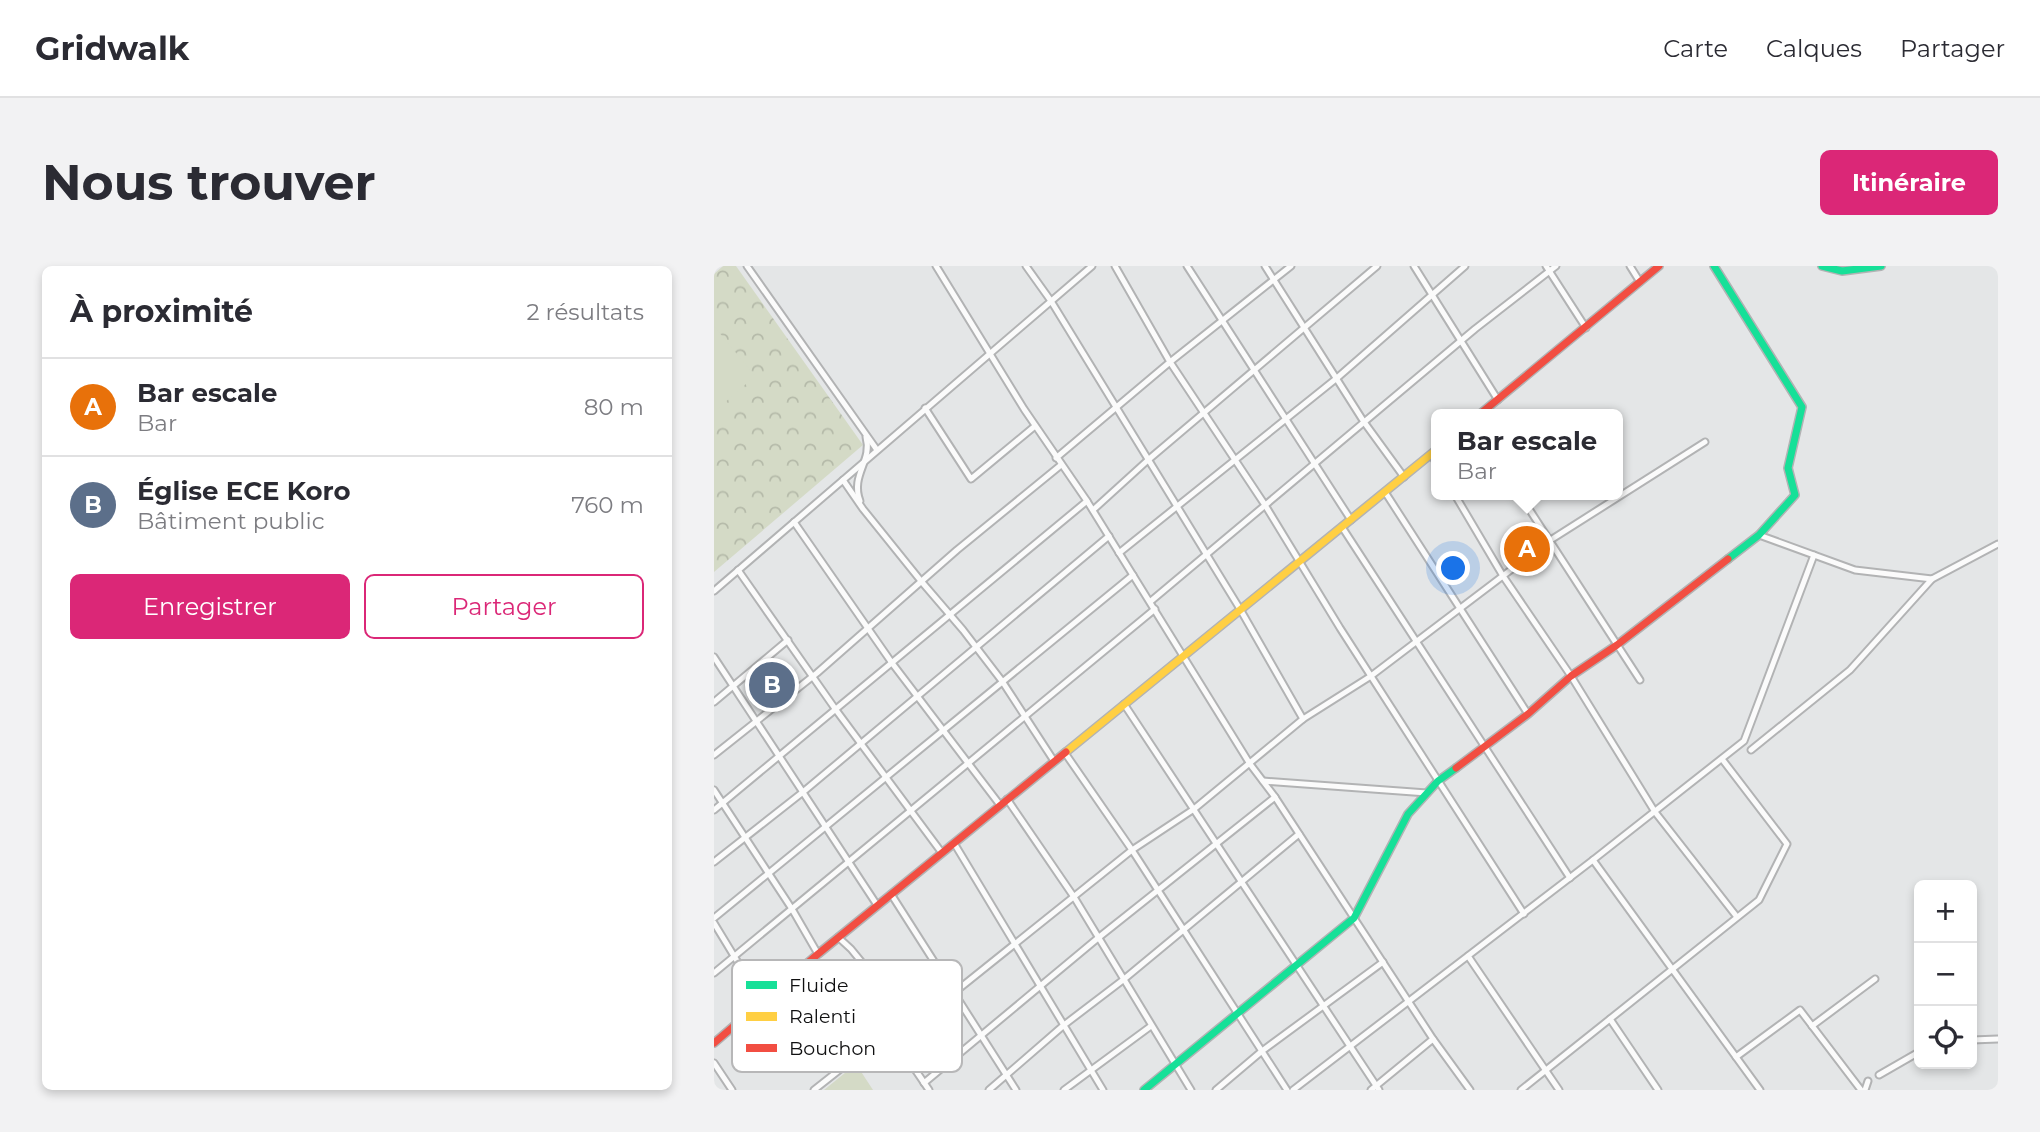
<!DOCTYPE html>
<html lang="fr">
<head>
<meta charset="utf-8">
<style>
	:root { --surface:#fff; --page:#f2f2f3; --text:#2b2b33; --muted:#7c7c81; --line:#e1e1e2; --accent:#db2777 }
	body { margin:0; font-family:Montserrat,sans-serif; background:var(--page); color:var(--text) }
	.controls { position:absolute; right:21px; bottom:21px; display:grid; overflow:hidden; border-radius:10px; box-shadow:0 4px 10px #0003 }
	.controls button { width:63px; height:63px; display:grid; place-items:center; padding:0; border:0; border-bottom:2px solid var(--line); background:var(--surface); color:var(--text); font:35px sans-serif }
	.you { position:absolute; left:740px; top:303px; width:24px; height:24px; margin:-18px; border:5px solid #fff; border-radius:50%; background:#1a73e8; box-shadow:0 0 0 10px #1a73e833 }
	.badge { display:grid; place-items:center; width:46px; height:46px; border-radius:50%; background:var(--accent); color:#fff; font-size:23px; font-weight:700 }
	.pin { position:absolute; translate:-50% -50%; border:4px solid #fff; box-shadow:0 2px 7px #0006 }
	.popup { position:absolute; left:717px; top:143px; width:192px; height:91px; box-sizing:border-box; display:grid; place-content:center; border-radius:10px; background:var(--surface); filter:drop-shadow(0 2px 5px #0005); font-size:23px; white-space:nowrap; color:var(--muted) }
	.popup b { font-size:26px; color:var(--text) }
	.popup::after { content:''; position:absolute; left:50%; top:100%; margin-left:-14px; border:14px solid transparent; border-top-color:var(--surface) }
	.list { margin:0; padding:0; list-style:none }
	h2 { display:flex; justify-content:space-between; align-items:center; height:91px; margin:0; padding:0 28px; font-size:30px }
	h2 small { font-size:23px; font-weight:400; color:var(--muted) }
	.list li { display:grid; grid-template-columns:46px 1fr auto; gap:21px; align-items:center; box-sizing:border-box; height:98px; padding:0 28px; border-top:2px solid var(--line) }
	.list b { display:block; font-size:26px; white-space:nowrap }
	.list p { margin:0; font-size:23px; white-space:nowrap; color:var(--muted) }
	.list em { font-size:23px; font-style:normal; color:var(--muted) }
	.actions { display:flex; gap:14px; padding:21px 28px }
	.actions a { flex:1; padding:16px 0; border:2px solid var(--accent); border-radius:10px; text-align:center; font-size:24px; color:var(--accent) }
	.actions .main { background:var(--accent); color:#fff }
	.icon { flex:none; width:38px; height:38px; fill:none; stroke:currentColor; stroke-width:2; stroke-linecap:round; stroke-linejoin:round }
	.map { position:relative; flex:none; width:1284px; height:824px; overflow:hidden; border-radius:10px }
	header { display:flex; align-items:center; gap:42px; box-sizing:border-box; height:98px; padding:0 35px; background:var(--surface); border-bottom:2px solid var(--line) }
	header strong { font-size:33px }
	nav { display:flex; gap:38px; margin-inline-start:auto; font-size:24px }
	.intro { display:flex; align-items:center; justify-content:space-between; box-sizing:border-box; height:168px; padding:0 42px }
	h1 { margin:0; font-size:49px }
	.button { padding:18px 32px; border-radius:10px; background:var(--accent); color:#fff; font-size:24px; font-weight:700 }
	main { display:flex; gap:42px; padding:0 42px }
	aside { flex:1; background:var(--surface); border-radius:10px; box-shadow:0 4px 10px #0003 }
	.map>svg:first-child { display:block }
</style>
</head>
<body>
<header>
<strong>Gridwalk</strong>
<nav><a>Carte</a><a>Calques</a><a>Partager</a></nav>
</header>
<div class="intro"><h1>Nous trouver</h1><a class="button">Itinéraire</a></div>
<main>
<aside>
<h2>À proximité<small>2 résultats</small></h2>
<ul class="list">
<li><span class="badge" style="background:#e8710a">A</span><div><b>Bar escale</b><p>Bar</p></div><em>80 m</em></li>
<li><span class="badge" style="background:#5c6f8a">B</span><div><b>Église ECE Koro</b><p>Bâtiment public</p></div><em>760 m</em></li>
</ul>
<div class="actions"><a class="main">Enregistrer</a><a>Partager</a></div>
</aside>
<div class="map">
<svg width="1284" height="824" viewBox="0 0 1284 824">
	<defs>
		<pattern id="park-crowns" width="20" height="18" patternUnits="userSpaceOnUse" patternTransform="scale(1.75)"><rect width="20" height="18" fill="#d4dac6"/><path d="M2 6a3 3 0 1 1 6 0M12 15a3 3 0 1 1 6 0" fill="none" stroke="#b5baa9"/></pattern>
	</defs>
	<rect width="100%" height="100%" fill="#e4e6e7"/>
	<path fill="url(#park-crowns)" d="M9 0H22L149 179 0 306V8Z"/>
	<g fill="#d4dac6">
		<path d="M0 60 41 110 0 146Z"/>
		<path d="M142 798 159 824H110Z"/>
	</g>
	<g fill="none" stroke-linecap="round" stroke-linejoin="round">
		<defs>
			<g id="street">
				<path d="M33 0 163 184"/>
				<path d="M222 0 310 143 373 235 536 498 561 531 719 773"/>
				<path d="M312 0 337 35 526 343 589 453"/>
				<path d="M401 0 456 96 551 239 626 362 810 648"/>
				<path d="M473 0 637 254"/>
				<path d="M551 0 650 156 690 211"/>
				<path d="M700 0 784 134"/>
				<path d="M832 0 872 62"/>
				<path d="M916 0 926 16"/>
				<path d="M211 142 257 213 321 160"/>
				<path d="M717 188 722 196"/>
				<path d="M342 192 456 96 577 0"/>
				<path d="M129 214 149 243 207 315 249 364 288 415 340 495"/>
				<path d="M671 226 814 448"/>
				<path d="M741 229 789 310 857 410 941 546 1023 651"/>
				<path d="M806 229 926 414"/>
				<path d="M146 235C136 209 159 195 152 171"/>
				<path d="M379 244 434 194 663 0"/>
				<path d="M80 256 178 397 286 539"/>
				<path d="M628 261 856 612"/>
				<path d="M1045 269 1141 304 1218 313 1284 278"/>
				<path d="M405 287 623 112 751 0"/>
				<path d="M24 304 122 444 228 587"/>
				<path d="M0 325 378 0"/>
				<path d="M437 335 761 63 842 0"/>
				<path d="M0 391 163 639"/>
				<path d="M0 436 74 374"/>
				<path d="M410 438 665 824"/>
				<path d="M1037 484 1136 404 1218 313"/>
				<path d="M351 487 418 584 573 824"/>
				<path d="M0 489 103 407 243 284 347 199"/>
				<path d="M549 515 713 527"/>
				<path d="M0 524 78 643 104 688"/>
				<path d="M293 533 360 631 477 824"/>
				<path d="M0 544 373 235"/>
				<path d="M240 577 389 824"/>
				<path d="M879 594 1046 824"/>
				<path d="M0 596 89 526 395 270"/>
				<path d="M177 628 302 824"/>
				<path d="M0 652 419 309"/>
				<path d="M0 657 48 736"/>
				<path d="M124 671 137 683 182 738 192 765"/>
				<path d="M754 690 845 824"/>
				<path d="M0 707 441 343"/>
				<path d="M896 753 944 824"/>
				<path d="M1098 760 1161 713"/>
				<path d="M181 774 215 824"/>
				<path d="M1258 774 1284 773"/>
				<path d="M1022 791 1086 744 1147 824"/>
				<path d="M0 797 18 824"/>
				<path d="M1165 809 1205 786"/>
				<path d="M210 817 384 672 561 531"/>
				<path d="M100 824 143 790 170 781 181 774 418 584 480 543 589 453 657 410 835 275 991 176"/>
				<path d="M275 824 350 759 409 714 585 568"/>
				<path d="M350 824 437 760"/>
				<path d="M502 824 548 785 669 696"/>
				<path d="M579 824 879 594 1030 475 1100 289"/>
				<path d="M657 824 719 773 756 824"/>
				<path d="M807 824 1045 634 1073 578 1008 493"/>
				<path d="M1151 824 1154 815"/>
			</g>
			<g id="fast">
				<path d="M1000 0 1088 141 1074 202 1081 229 1045 269 1014 293"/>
				<path d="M1108 0 1128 5 1167 0"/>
				<path d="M430 824 640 652 694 548 724 515 742 502"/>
			</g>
			<path id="slow" d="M352 486 722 184"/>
			<g id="jam">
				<path d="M766 148 945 0"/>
				<path d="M742 502 814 448 857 410 903 379 1014 293"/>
				<path d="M0 777 104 688 352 486"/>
			</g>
		</defs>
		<use href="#street" stroke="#b2b3b4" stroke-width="9"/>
		<use href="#fast" stroke="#b2b3b4" stroke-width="10"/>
		<use href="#slow" stroke="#b2b3b4" stroke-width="10"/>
		<use href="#jam" stroke="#b2b3b4" stroke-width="10"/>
		<use href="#street" stroke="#fbfbfb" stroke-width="5"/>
		<use href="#fast" stroke="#16e098" stroke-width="7"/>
		<use href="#slow" stroke="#ffcf43" stroke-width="7"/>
		<use href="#jam" stroke="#f24e42" stroke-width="7"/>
	</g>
	<rect x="18" y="694" width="230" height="112" rx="10" fill="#fff" stroke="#b7b7b8" stroke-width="2"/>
	<rect x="32" y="715" width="31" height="8" fill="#16e098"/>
	<rect x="32" y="746" width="31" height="9" fill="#ffcf43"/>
	<rect x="32" y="778" width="31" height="8" fill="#f24e42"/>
	<g font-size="19" fill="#101011">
		<text x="75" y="726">Fluide</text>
		<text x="75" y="757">Ralenti</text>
		<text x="75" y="789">Bouchon</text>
	</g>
</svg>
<div class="controls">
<button>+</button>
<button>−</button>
<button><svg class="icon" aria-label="locate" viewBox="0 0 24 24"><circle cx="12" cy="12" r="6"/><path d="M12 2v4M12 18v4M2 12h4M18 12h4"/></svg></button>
</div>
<div class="you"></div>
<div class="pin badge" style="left:813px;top:283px;background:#e8710a">A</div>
<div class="popup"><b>Bar escale</b>Bar</div>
<div class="pin badge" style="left:58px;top:419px;background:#5c6f8a">B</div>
</div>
</main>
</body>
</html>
